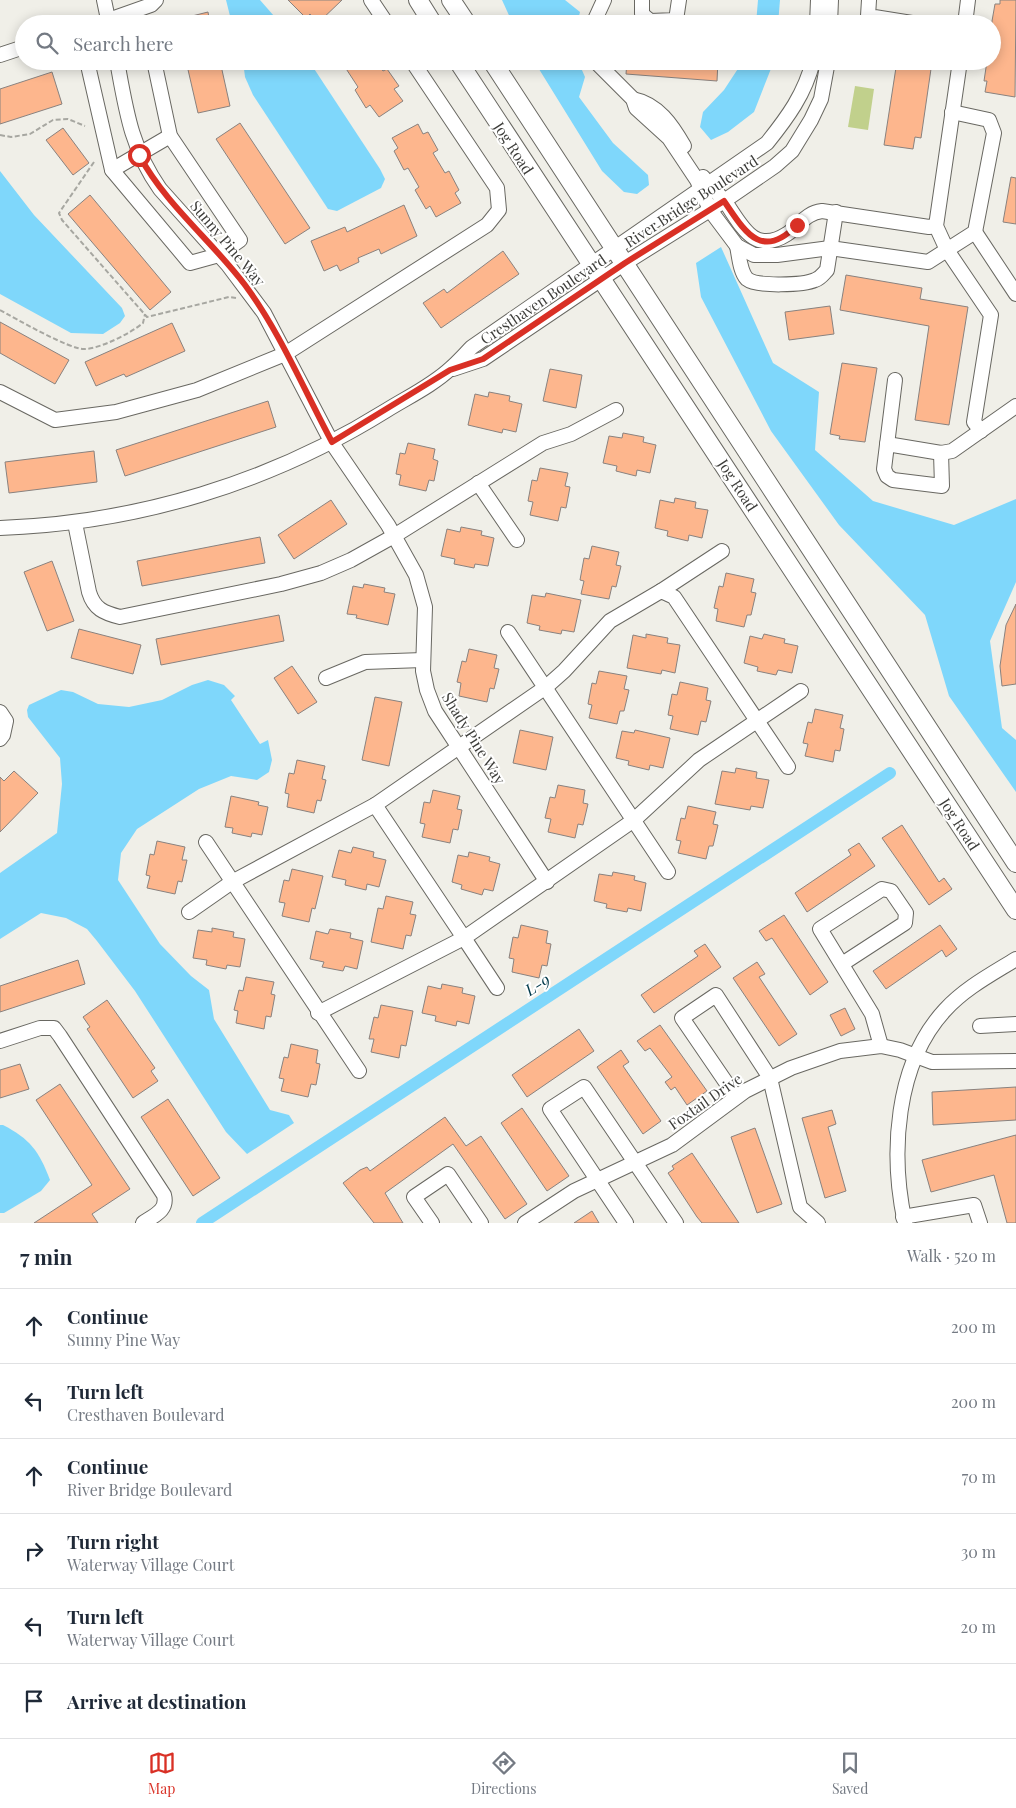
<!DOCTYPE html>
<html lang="en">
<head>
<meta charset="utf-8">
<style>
	:root { --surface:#fff; --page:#f6f6f7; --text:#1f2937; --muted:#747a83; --line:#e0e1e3; --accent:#d93025 }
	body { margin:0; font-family:"Playfair Display",serif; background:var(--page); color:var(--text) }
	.stop { position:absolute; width:15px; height:15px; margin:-11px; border:4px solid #d93025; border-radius:50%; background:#fff }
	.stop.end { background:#d93025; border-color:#fff; box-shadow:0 1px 5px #0008 }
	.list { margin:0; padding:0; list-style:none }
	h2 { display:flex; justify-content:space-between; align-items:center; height:65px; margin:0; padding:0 20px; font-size:21px }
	h2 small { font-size:16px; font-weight:400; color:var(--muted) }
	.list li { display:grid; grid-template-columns:32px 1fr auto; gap:15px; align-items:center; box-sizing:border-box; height:75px; padding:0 20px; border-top:1px solid var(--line) }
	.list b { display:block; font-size:19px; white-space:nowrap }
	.list p { margin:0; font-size:16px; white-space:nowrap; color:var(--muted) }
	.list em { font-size:16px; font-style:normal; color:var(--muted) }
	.icon { flex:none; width:28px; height:28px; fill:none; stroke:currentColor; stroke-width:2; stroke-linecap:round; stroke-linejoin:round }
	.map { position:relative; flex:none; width:1016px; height:1223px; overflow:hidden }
	.search { position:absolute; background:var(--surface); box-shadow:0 2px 12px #0003; left:15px; right:15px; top:15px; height:55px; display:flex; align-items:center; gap:12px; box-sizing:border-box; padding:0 18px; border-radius:28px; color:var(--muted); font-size:19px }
	.sheet { height:515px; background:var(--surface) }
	nav { display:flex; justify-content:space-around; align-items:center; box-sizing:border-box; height:70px; border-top:1px solid var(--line); background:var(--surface); font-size:14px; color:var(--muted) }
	nav a { display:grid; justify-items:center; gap:2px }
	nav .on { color:var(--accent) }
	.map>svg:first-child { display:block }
</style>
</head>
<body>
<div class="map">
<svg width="1016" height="1223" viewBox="0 0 1016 1223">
	<rect width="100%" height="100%" fill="#f0efe8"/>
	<path fill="#c1d08c" d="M855 86 874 89 868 130 848 127Z"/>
	<g fill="#7fd7fb">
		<path d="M260 0 281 24H232L226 0Z"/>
		<path d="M502 0H565L580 12 577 24H513Z"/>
		<path d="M758 0H780L778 24H756Z"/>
		<path d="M243 61H309L380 169 385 179 381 188 337 211 328 209 253 95 245 77Z"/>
		<path d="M534 61H578L585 77 579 97 613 143 648 175 649 185 637 194 624 192 602 171Z"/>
		<path d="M743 61H774L754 112 728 132 711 140 700 127 703 112 724 90Z"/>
		<path d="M0 171 34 215 122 308 125 316 120 323 103 334 71 333 0 294Z"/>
		<path d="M721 247 773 363 819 392 815 450 873 501 954 525 1016 499V582L990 641 1002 728 1016 740V792L949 696 925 615 839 525 771 431 701 297 696 263Z"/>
		<path d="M208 680 224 685 235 696 231 700 260 744 268 740 272 760 269 772 257 780 231 776 199 789 137 829 121 853 118 880 160 944 191 976 209 990 214 1019 270 1110 289 1115 294 1123 247 1154 226 1132 135 991 97 941 87 929 66 918 41 913 0 939V873L57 833 62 784 60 758 28 717 27 710 29 705 61 690 73 692 98 704 129 707 162 700 192 685Z"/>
		<path d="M0 1125H3C30 1139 39 1151 50 1180L41 1191 4 1213H0Z"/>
	</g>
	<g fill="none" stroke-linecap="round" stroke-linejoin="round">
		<path stroke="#7fd7fb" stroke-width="12" d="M202 1223 890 773"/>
	</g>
	<g fill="#fdb68d" stroke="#89827f">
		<path d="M288 0H342L318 23 310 14 306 18Z"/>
		<path d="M1000 0H1016L1015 97 985 92 987 81H984L987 61H992V21L995 4H1000Z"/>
		<path d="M208 12 210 24H176V20Z"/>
		<path d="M186 61H220L230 106 198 113Z"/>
		<path d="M341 61H376L383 71 387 69 399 86 394 89 403 101 379 117 370 105 366 108 355 90 358 87Z"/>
		<path d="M627 61H718L717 81 626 74Z"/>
		<path d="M897 61 932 62 921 138 915 137 913 149 884 145Z"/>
		<path d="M52 72 62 104 0 124V89Z"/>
		<path d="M240 123 310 228 285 244 216 139Z"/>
		<path d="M418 124 423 134 428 132 438 150 433 153 445 173 449 171 459 190 455 193 461 203 436 217 430 206 426 209 415 190 419 187 408 168 404 170 394 151 398 148 392 138Z"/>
		<path d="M63 128 89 163 73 175 46 140Z"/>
		<path d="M1011 177 1016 178V224L1003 222Z"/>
		<path d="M90 195 171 292 150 310 68 214Z"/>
		<path d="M404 205 417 236 381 254 379 249 358 258 359 262 340 271 337 265 324 271 311 241 345 227 347 232Z"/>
		<path d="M503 251 519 274 441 328 423 303 444 289 447 293Z"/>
		<path d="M846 275 922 288 920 299 968 307 949 425 915 420 929 326 840 310Z"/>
		<path d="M830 306 834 334 789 340 785 312Z"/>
		<path d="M0 322 69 360 55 384 0 353Z"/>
		<path d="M172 323 185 351 126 377 124 374 96 386 85 362Z"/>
		<path d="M842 363 877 368 865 442 839 439 840 436 830 434Z"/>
		<path d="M550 369 582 375 576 408 543 401Z"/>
		<path d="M489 392 510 396 509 401 522 404 516 432 503 429 502 433 468 425 475 394 488 397Z"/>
		<path d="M268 401 276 427 125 476 116 450Z"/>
		<path d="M623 433 644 437 643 442 656 445 650 473 637 470 636 476 616 471 617 466 603 463 609 436 622 438Z"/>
		<path d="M408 443 435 449 433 459 438 461 434 481 429 480 426 491 399 485 401 475 396 474 400 453 405 454Z"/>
		<path d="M94 451 97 482 9 493 5 462Z"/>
		<path d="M540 468 568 473 565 486 570 487 566 508 561 507 558 521 530 515 533 502 528 501 532 480 537 481Z"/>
		<path d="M675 498 696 502 695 508 708 510 702 538 689 535 688 541 667 536 668 531 655 528 660 500 674 503Z"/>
		<path d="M331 500 347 524 294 559 278 535Z"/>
		<path d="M461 527 482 531 481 535 494 538 488 566 475 564 474 568 454 564 455 559 441 556 447 529 460 532Z"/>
		<path d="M260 537 265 563 142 586 137 561Z"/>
		<path d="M592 546 619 552 616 565 621 566 616 587 612 586 609 599 581 594 584 581 580 580 584 558 589 559Z"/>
		<path d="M52 561 74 621 47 631 24 572Z"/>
		<path d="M726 573 754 579 751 592 756 593 751 615H747L744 627 716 621 718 609 714 608 719 586 723 587Z"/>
		<path d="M364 584 385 588 384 592 395 594 388 625 356 618 357 615 347 614 353 586 363 588Z"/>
		<path d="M546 593 581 600 574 632 562 630 561 634 539 630 540 626 527 623 532 595 545 597Z"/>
		<path d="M1016 604V684L1002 686 1000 666 1006 625Z"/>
		<path d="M279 615 284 641 161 665 156 639Z"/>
		<path d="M79 629 141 645 133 674 71 658Z"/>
		<path d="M646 634 668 638 667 643 680 645 675 673 662 670 661 674 627 668 633 635 646 638Z"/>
		<path d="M764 634 785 639 784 643 798 646 792 673 778 670 776 675 757 671 758 667 744 663 750 636 762 639Z"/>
		<path d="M469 649 497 655 494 668 499 669 494 689 490 688 487 702 459 696 461 683 457 682 462 661 466 662Z"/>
		<path d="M292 666 317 702 298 714 274 678Z"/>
		<path d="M599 671 627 676 624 689 629 690 624 711H620L617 724 589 718 592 705 588 704 592 683 596 684Z"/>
		<path d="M680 682 708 688 706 700 711 701 706 722 701 721 698 735 670 729 673 716 668 715 672 694 677 695Z"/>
		<path d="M375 697 402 702 389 766 362 760Z"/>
		<path d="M815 709 843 715 840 728 844 729 840 751 835 750 833 762 805 756 808 744 803 743 808 722 812 723Z"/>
		<path d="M520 730 553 737 546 770 513 763Z"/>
		<path d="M635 730 670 738 663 768 650 765 649 770 628 765 629 761 616 758 622 731 634 733Z"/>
		<path d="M297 760 325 766 322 779 326 780 321 801 317 800 314 813 287 807 289 794 285 793 289 773 294 774Z"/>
		<path d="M736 768 757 772 756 778 769 780 763 808 751 806 750 810 715 804 722 771 735 773Z"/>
		<path d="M14 771 38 793 0 832V777L4 781Z"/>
		<path d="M558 785 585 790 583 803 588 804 583 825 578 824 575 838 548 832 551 819 545 818 550 797 555 798Z"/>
		<path d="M433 790 460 796 457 809 462 810 458 830 453 829 450 843 422 837 425 824 420 823 424 802 430 803Z"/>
		<path d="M231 796 259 802 258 805 268 807 262 835 252 833 251 837 232 833 233 828 225 827Z"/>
		<path d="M688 806 716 812 713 824 718 825 713 846H709L706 859 678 853 681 841 676 840 681 818 685 819Z"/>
		<path d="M902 825 939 882 944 878 952 889 929 905 882 838Z"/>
		<path d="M157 841 185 847 182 860H187L182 882 178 881 175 894 147 888 150 876 146 875 150 854 154 855Z"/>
		<path d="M859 843 875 866 807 912 795 893 851 855 848 850Z"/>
		<path d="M353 847 374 852 373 857 386 860 379 887 367 884 366 890 345 885 346 880 332 877 339 850 351 853Z"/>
		<path d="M469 852 490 857 489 861 500 864 493 891 484 889 482 895 461 889 462 885 452 882 458 855 468 857Z"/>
		<path d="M292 869 323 876 315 909 312 908 309 922 282 916 285 903 279 902 284 880 289 881Z"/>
		<path d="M613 872 635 876 634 880 646 883 641 911 628 908 627 912 606 908 607 904 594 901 599 874 612 876Z"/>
		<path d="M386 896 413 902 410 914 416 915 411 936 406 935 403 949 371 942 378 908 383 909Z"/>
		<path d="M784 915 828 982 810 995 772 938 766 941 759 931Z"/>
		<path d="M521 925 548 931 546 943 551 944 547 966 542 965 539 978 512 972 514 959 509 958 513 937 518 938Z"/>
		<path d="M940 925 957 949 946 957 942 950 886 989 873 971Z"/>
		<path d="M212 928 234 932 233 937 245 939 240 967 227 965 226 969 206 965 207 960 193 958 198 930 212 932Z"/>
		<path d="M330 929 351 933 350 938 363 941 357 969 345 966 343 971 322 967 324 962 310 959 316 931 328 934Z"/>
		<path d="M705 944 721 967 654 1013 641 995 698 956 694 951Z"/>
		<path d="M78 960 85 984 0 1012V986Z"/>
		<path d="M757 962 765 974 759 977 797 1034 779 1046 733 978Z"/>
		<path d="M246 977 274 982 271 994 275 995 271 1017 266 1016 264 1029 236 1023 238 1011 234 1010 239 990 243 991Z"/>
		<path d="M442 984 463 988 462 993 475 996 469 1024 457 1021 456 1026 435 1021 436 1016 422 1013 428 986 441 989Z"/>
		<path d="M107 1000 155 1068 151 1071 158 1081 133 1098 87 1029 90 1027 83 1017Z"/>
		<path d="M381 1005 413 1011 406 1046 401 1045 399 1058 371 1052 374 1039H369L374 1017 378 1018Z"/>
		<path d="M845 1008 855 1029 841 1036 830 1015Z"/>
		<path d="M660 1025 707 1091 687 1105 675 1087 671 1090 665 1082 672 1077 650 1048 645 1051 637 1041Z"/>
		<path d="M579 1029 594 1051 527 1097 512 1075Z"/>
		<path d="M291 1044 318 1050 316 1063 320 1064 316 1085 311 1084 308 1097 281 1091 284 1079 279 1078 284 1057 288 1058Z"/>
		<path d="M621 1050 629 1062 623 1066 661 1121 643 1134 597 1067Z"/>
		<path d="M20 1064 29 1089 0 1098V1070Z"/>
		<path d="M60 1084 130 1189 92 1214 98 1223H34L92 1185 36 1100Z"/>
		<path d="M1016 1087V1120L933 1125 932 1092Z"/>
		<path d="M168 1099 220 1178 193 1196 141 1117Z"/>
		<path d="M522 1108 569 1176 547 1191 501 1123Z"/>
		<path d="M832 1110 836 1124 828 1127 846 1191 825 1198 802 1118Z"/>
		<path d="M445 1117 466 1146 481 1136 527 1204 505 1219 453 1144 385 1193 403 1223H374L343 1183 360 1170 367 1167 370 1171Z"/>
		<path d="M755 1128 782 1204 757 1213 731 1137Z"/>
		<path d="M1016 1135V1223H1007L994 1175 931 1192 922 1160Z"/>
		<path d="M692 1153 739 1223H702L697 1217 668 1173 674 1169 672 1166Z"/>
		<path d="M592 1211 599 1223H574Z"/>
	</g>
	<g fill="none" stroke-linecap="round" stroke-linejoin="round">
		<defs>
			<g id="minor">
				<path d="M104 0 109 24"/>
				<path d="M371 0 387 24"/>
				<path d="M642 0V14L650 21 676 20 679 0"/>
				<path d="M869 0 868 16 918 24"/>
				<path d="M97 24 151 5 156 0"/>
				<path d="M593 24 604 0"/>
				<path d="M817 24 818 0"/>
				<path d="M830 24 831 0"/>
				<path d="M965 24 968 0"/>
				<path d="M0 55 24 47"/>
				<path d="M87 61 112 170 190 263 219 255 240 240 170 136 154 61"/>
				<path d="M117 61C126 110 131 148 160 189L228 265 264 313 332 443 388 525 416 575 425 607 423 671 427 690 435 711 547 882"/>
				<path d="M595 61 633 99 636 108 669 138 697 180 710 210 737 246 754 255H777L830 248 928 262 975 232 994 133 989 120 952 112"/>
				<path d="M960 61 936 226 947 250 991 315 974 422 981 431"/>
				<path d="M633 99C658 104 672 125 684 146"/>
				<path d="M112 170 170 136"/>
				<path d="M703 177C710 186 719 194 726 203 742 226 754 255 787 234 800 225 806 213 822 211L929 227 936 226"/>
				<path d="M975 232 1016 294"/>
				<path d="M737 246C739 255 740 272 747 279 757 287 804 285 815 280 821 278 823 274 827 270L836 212"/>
				<path d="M453 369 483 359 625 263 724 201 775 166 792 151 811 120 821 99 828 61"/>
				<path d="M895 380 884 469 887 476 893 480 942 486 941 453"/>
				<path d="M0 392 55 420 116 412 197 390 285 354 487 225 499 210 497 188 412 61"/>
				<path d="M887 444 941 453 952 451 1016 406"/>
				<path d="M478 483 517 540"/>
				<path d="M75 523 89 592C94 609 104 613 120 617L281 584 321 573 351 560 394 536 543 443 571 434 616 410"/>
				<path d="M0 528C138 523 270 483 387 410 408 397 433 385 451 368 458 362 465 354 472 347L767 143C787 118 805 94 813 61"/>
				<path d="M661 591 722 551"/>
				<path d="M508 632 668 872"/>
				<path d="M326 678 365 662 423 660"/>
				<path d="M0 712 6 721 3 735 0 739"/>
				<path d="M206 842 359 1071"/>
				<path d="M189 912 232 882 375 805 546 687 564 671 610 621 661 591 674 597 788 767"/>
				<path d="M842 964 905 923 906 913 891 891 882 889 820 929 872 1014 881 1046"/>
				<path d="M497 988 464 938 634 820 699 760 801 691"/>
				<path d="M318 1013 464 938 375 805"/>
				<path d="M980 1026 1016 1024"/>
				<path d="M0 1041 40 1028H54L60 1036 164 1195C168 1210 155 1215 143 1223"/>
				<path d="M736 1097 682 1018 716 995 770 1078 800 1207 818 1223"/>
				<path d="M903 1217 974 1205 980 1223"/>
				<path d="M432 1223 414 1197 448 1174 481 1223"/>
				<path d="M525 1223 574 1191 672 1145 745 1091 791 1068 840 1051 881 1046 900 1050 932 1062 1016 1061"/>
				<path d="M626 1223 550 1109 584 1087 676 1223"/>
				<path d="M905 1223C890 1154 895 1064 945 1010 965 988 992 974 1016 959"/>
			</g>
			<g id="major">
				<path d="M418 0 433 24"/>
				<path d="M451 0 467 24"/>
				<path d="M458 61 1016 910"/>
				<path d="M492 61 1016 863"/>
			</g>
		</defs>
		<use href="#minor" stroke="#696862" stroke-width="16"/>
		<use href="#major" stroke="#696862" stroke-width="20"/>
		<g stroke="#a7a7a1" stroke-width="2" stroke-dasharray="5 2.5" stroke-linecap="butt">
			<path d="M0 135 11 137 30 134 53 120 68 119 85 126"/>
			<path d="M94 162 59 213 62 220 147 317 229 297 236 298"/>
			<path d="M0 310C14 318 71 350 84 349 100 349 131 333 143 323L145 314"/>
		</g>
		<use href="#minor" stroke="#fff" stroke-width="14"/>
		<use href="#major" stroke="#fff" stroke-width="18"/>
	</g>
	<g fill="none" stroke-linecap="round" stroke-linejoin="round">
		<path stroke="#d93025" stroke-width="6" d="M139 155C166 205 211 240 245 285 280 332 304 390 332 442L450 370 483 359 625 263 724 201C744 230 761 262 797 225"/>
	</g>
	<g text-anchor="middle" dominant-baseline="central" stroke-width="4" stroke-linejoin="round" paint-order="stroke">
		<g font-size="15" fill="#3d3d3a" stroke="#fff">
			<text transform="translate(514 148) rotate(57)">Jog Road</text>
			<text transform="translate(691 201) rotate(-33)">River Bridge Boulevard</text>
			<text transform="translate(228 243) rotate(50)">Sunny Pine Way</text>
			<text transform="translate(543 299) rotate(-34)">Cresthaven Boulevard</text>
			<text transform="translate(738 485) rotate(57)">Jog Road</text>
			<text transform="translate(474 738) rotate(58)">Shady Pine Way</text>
			<text transform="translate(960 824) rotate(57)">Jog Road</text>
			<text transform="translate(705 1101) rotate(-35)">Foxtail Drive</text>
		</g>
		<g font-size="16" font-style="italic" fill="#00394a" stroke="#fff">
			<text transform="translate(537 984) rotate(-33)">L-9</text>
		</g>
	</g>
</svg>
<div class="stop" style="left:139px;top:155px"></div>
<div class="stop end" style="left:797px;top:225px"></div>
<div class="search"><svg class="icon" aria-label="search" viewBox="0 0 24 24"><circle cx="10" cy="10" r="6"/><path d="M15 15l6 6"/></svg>Search here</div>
</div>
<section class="sheet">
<h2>7 min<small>Walk · 520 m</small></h2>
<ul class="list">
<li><svg class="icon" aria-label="ahead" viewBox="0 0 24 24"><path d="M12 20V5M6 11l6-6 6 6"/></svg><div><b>Continue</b><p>Sunny Pine Way</p></div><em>200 m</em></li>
<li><svg class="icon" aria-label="left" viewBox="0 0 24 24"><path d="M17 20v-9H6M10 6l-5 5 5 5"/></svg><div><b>Turn left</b><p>Cresthaven Boulevard</p></div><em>200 m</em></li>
<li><svg class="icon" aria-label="ahead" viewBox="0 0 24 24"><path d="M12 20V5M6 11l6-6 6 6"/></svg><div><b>Continue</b><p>River Bridge Boulevard</p></div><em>70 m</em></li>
<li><svg class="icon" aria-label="right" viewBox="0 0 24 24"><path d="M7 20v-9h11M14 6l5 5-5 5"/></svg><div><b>Turn right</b><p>Waterway Village Court</p></div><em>30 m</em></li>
<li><svg class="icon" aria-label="left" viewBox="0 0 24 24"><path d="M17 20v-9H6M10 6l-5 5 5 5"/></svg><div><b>Turn left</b><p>Waterway Village Court</p></div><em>20 m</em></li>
<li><svg class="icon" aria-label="arrive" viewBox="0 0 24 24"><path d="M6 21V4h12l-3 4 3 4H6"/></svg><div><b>Arrive at destination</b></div></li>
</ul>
</section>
<nav>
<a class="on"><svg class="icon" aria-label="map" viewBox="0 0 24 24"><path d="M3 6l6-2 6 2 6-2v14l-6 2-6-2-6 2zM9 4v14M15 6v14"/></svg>Map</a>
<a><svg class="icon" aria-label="directions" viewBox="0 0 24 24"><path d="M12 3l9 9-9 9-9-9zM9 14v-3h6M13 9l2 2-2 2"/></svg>Directions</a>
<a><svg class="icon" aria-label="saved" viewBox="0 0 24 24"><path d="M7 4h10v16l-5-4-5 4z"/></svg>Saved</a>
</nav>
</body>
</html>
